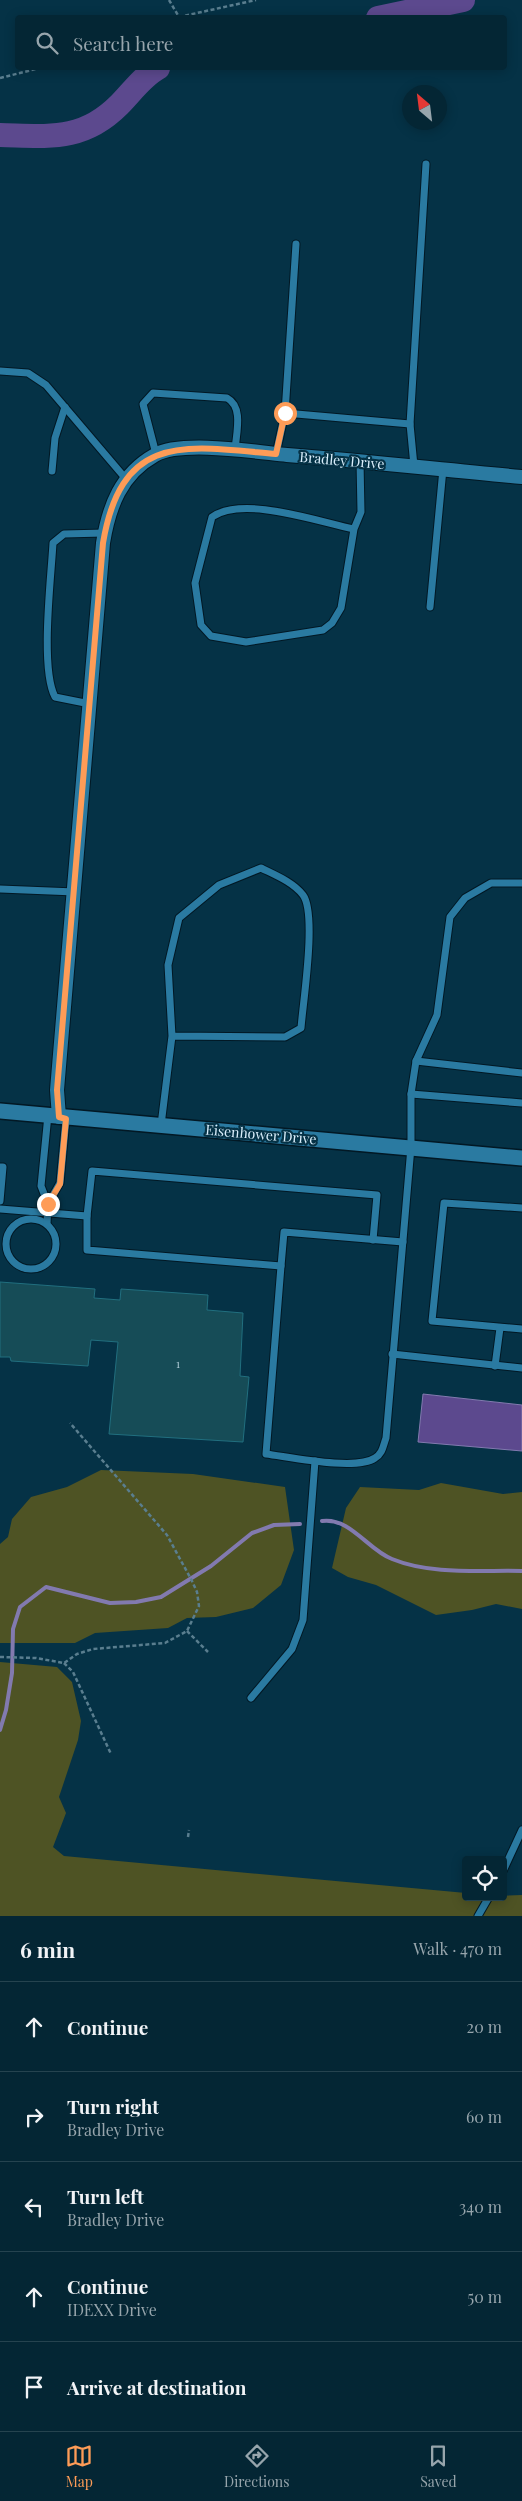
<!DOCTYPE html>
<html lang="en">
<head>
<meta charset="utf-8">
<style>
	:root { --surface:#042634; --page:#123240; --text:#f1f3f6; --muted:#97a5ac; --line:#25434f; --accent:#fe9c57 }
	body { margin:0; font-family:"Playfair Display",serif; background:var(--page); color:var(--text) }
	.controls { position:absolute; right:15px; bottom:15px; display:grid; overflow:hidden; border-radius:5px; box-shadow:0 2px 12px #0003 }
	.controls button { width:45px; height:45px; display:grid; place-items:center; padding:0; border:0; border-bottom:1px solid var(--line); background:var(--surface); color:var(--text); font:25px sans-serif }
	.compass { position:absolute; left:402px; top:85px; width:45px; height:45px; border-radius:50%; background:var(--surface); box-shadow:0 2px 12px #0003; rotate:332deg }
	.stop { position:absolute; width:15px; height:15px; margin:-11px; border:4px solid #fe9c57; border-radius:50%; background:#fff }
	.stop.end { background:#fe9c57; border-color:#fff; box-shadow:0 1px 5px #0008 }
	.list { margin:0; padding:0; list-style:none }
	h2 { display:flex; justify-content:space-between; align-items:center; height:65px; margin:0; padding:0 20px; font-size:21px }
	h2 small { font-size:16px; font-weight:400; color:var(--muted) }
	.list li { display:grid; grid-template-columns:32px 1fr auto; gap:15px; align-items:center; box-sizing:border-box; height:90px; padding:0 20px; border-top:1px solid var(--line) }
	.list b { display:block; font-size:19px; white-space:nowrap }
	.list p { margin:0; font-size:16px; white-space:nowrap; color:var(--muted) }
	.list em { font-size:16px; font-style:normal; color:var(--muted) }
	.icon { flex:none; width:28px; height:28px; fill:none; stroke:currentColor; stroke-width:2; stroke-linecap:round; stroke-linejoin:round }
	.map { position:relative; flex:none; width:522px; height:1916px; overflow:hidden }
	.search { position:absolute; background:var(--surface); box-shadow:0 2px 12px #0003; left:15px; right:15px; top:15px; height:55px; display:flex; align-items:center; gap:12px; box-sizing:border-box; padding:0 18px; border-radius:5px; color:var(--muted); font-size:19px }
	.sheet { height:515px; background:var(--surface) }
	nav { display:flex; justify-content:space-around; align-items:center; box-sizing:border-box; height:70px; border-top:1px solid var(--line); background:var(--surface); font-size:14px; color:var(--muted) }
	nav a { display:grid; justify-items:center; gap:2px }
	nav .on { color:var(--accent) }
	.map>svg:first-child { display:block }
</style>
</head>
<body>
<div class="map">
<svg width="522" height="1916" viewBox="0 0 522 1916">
	<rect width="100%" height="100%" fill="#053246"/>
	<g fill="#4e5324">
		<path d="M101 1470 193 1474 285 1487 294 1550 281 1585 253 1608 216 1617 187 1618 168 1628 95 1633 75 1643H0V1544L8 1537 12 1519 31 1497 67 1487Z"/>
		<path d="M441 1483 503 1494 522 1492V1609L496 1604 472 1610 436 1615 376 1585 348 1577 332 1568 346 1508 360 1487 419 1490Z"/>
		<path d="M0 1662 57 1667 72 1682 81 1721 78 1740 59 1797 66 1813 53 1847 64 1856 466 1893V1897L522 1895V1916H0Z"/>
	</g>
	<path fill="#5c498e" stroke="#827aaf" d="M423 1394 522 1405V1451L418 1442Z"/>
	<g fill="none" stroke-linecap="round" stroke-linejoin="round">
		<g stroke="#827aaf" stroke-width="4">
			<path d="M322 1521C350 1517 368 1550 392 1559 431 1575 480 1570 522 1571"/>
			<path d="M0 1730 6 1710 12 1673 13 1629 20 1607 46 1587 110 1603 136 1602 161 1597 211 1566 252 1533 274 1525 300 1524"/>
		</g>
		<g stroke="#5c498e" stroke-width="24">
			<path d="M378 18 463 0"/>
			<path d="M0 135C48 136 82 142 119 105 131 93 143 76 158 68"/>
		</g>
	</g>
	<path fill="#164c57" stroke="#216f7f" d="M0 1282 95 1289 94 1298 120 1300 121 1289 208 1295 207 1310 243 1313 240 1376 249 1377 243 1442 109 1434 118 1342 91 1340 88 1366 11 1361 10 1357H0Z"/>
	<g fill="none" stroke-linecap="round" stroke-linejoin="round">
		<defs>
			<g id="service">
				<path d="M0 371 28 373 46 385 126 479"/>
				<path d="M285 413 296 244"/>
				<path d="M410 424 426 164"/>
				<path d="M156 454 143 404 153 393 227 398C244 407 236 434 235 450"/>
				<path d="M276 454 285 413 410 424 414 466"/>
				<path d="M52 471 55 438 65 407"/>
				<path d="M354 529C319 522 243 495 212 517L195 583 201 625 211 636 246 642 323 630 332 623 341 608 354 529 361 512 360 461"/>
				<path d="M430 607 443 469"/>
				<path d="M90 704 55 697C40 668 51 579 53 543L64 534 104 533"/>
				<path d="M0 889 75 892"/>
				<path d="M416 1061 522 1073"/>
				<path d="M411 1094 522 1103"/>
				<path d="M161 1125 172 1036 285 1037 301 1028C303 1002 317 914 303 895 293 882 275 875 261 868L219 885 179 918 168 965 172 1036"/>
				<path d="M0 1167H3L0 1201"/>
				<path d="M48 1204 60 1183 66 1119"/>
				<path d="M522 1208 444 1203 432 1321 522 1329"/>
				<path d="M0 1209 87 1216"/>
				<circle cx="31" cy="1244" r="25"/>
				<path d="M47 1224 48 1204 41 1186 48 1115"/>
				<path d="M373 1240 377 1195 92 1171 87 1216V1250L281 1266 266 1454C290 1457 356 1471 375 1458 383 1453 383 1446 386 1438L411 1147V1094L416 1061 437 1015 450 917 465 898 491 883H522"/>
				<path d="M281 1266 284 1232 403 1242"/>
				<path d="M392 1354 522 1368"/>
				<path d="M495 1366 500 1328"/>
				<path d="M251 1698 292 1649 303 1620 315 1461"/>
				<path d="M503 1871 522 1830"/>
				<path d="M478 1916 489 1897"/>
			</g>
			<path id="minor" d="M59 1117 57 1090 103 543C109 506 121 474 155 455 181 440 256 452 287 455 365 461 444 470 522 477"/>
			<path id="tertiary" d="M0 1111 522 1158"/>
		</defs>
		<use href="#service" stroke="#021824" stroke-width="9"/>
		<use href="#minor" stroke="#021824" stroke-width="16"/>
		<use href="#tertiary" stroke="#021824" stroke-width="18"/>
		<g stroke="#5a7e8f" stroke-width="2.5" stroke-dasharray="4 2.5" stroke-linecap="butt">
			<path d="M169 0 179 17 256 0"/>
			<path d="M0 78 40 68"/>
			<path d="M187 1631 208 1652"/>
			<path d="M0 1657 36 1658 64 1663 77 1654 93 1649 165 1643 187 1631 199 1606 197 1592 192 1581 167 1535 70 1423"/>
			<path d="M64 1663 73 1672 111 1754"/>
			<path d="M188 1837 189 1830"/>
		</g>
		<use href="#service" stroke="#2a7aa1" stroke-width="7"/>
		<use href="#minor" stroke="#2a7aa1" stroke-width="14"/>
		<use href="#tertiary" stroke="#2a7aa1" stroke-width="15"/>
	</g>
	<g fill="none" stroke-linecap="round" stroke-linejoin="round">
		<path stroke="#fe9c57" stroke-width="6" d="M48 1204 60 1184 66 1119 59 1117 57 1090 103 543C122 431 186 446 276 454L285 413"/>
	</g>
	<g text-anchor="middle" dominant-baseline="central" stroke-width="4.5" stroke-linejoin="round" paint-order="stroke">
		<g font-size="11" fill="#a8c6d2">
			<text x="178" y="1363">1</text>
		</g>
		<g font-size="14" fill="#d9eefb" stroke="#053246">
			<text transform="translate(342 460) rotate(5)">Bradley Drive</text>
			<text transform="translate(261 1134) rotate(5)">Eisenhower Drive</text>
		</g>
	</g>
</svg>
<div class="controls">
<button><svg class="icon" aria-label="locate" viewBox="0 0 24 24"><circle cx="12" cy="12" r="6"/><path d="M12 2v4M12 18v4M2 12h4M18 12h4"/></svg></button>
</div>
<svg class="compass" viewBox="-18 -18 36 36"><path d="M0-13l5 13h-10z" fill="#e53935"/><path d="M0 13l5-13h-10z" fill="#97a5ac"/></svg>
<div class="stop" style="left:285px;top:413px"></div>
<div class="stop end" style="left:48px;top:1204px"></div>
<div class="search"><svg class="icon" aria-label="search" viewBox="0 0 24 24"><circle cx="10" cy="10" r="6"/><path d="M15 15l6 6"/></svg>Search here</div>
</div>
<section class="sheet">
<h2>6 min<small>Walk · 470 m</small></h2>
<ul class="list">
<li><svg class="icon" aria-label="ahead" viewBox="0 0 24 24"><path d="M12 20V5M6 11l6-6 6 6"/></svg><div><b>Continue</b></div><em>20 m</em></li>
<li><svg class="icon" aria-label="right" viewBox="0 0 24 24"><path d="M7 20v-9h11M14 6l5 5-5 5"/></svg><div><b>Turn right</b><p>Bradley Drive</p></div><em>60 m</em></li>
<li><svg class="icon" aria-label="left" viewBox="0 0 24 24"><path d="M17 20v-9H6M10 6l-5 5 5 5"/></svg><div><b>Turn left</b><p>Bradley Drive</p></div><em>340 m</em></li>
<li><svg class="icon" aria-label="ahead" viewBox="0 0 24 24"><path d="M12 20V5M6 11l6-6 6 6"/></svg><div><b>Continue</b><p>IDEXX Drive</p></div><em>50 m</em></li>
<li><svg class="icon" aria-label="arrive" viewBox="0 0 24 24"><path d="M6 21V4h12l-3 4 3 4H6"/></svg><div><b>Arrive at destination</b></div></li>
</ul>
</section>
<nav>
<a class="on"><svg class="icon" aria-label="map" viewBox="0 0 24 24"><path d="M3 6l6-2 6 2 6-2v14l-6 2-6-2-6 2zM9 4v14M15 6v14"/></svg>Map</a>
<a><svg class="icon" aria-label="directions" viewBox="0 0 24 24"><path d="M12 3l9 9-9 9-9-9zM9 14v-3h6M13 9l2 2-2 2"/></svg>Directions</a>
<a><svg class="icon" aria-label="saved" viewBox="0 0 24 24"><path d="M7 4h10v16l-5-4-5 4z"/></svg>Saved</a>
</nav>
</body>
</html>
